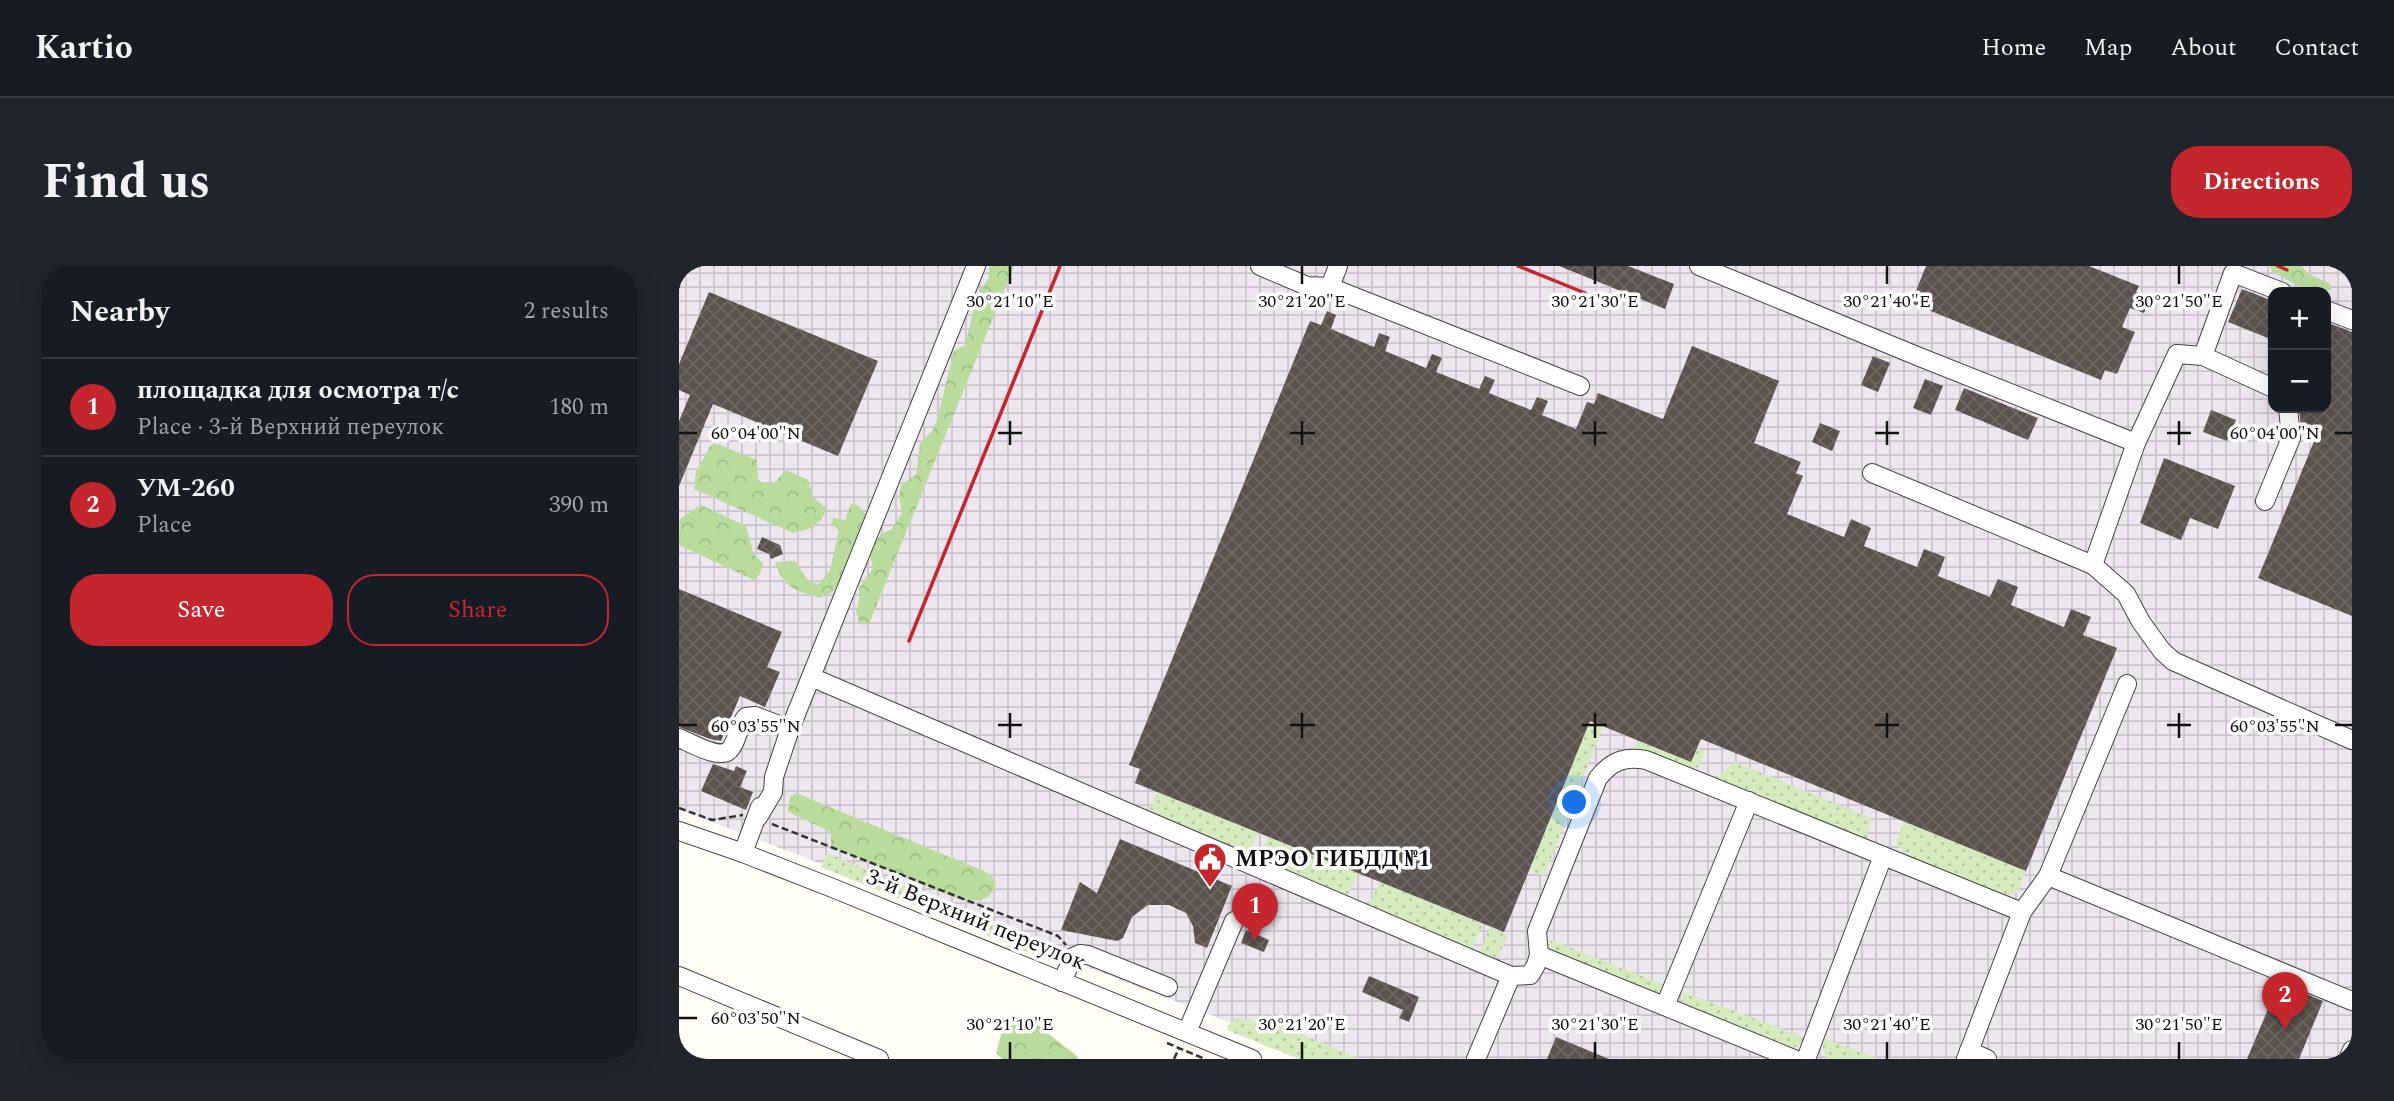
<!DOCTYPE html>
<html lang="en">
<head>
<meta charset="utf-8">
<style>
	:root { --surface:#171b24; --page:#20242c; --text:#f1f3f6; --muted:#9ea1a6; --line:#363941; --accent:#c4262e }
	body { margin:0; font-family:Spectral,serif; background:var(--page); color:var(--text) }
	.controls { position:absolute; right:21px; top:21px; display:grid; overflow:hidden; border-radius:14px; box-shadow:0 7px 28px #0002 }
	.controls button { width:63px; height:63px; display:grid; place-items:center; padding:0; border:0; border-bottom:2px solid var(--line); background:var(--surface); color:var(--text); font:35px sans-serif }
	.you { position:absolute; left:896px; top:537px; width:24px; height:24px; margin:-18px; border:5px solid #fff; border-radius:50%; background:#1a73e8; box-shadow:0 0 0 10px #1a73e833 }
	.badge { display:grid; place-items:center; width:46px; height:46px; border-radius:50%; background:var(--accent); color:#fff; font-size:23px; font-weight:700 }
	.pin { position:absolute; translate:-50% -58px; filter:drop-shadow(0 2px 4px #0008) }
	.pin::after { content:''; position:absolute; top:37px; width:24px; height:21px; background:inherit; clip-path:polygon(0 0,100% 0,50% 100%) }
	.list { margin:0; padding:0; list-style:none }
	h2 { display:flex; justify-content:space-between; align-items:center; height:91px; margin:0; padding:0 28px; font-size:30px }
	h2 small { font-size:23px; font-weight:400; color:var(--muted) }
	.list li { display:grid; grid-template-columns:46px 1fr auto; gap:21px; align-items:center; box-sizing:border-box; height:98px; padding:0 28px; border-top:2px solid var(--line) }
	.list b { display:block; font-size:26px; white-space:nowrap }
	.list p { margin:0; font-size:23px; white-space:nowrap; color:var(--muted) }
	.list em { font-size:23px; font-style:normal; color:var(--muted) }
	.actions { display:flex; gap:14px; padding:21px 28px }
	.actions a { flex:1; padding:16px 0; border:2px solid var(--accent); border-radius:28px; text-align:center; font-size:24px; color:var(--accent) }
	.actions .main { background:var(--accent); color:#fff }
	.map { position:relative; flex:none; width:1673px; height:793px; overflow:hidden; border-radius:28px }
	header { display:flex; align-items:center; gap:42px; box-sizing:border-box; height:98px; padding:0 35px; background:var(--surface); border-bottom:2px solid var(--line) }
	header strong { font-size:33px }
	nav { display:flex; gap:38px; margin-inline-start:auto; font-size:24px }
	.intro { display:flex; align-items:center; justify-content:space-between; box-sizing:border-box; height:168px; padding:0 42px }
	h1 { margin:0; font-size:49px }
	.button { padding:18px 32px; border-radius:28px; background:var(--accent); color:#fff; font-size:24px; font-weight:700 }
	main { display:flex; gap:42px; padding:0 42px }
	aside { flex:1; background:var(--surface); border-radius:28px; box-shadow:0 7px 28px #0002 }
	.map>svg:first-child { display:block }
</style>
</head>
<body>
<header>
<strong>Kartio</strong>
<nav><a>Home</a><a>Map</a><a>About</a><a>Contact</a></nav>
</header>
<div class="intro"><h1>Find us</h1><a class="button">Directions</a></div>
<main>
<aside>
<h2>Nearby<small>2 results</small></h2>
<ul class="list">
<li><span class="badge">1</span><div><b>площадка для осмотра т/с</b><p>Place · 3-й Верхний переулок</p></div><em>180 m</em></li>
<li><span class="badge">2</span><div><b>УМ-260</b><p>Place</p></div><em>390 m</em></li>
</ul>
<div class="actions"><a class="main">Save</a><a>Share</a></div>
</aside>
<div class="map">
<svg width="1673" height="793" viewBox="0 0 1673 793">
	<defs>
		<pattern id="industrial-grid" width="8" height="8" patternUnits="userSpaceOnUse" patternTransform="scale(1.75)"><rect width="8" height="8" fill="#eee6ef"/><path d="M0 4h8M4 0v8" fill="none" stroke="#cbc4cc"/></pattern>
		<pattern id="grass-dots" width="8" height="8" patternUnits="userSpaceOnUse" patternTransform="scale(1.75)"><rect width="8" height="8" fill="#d5ebbd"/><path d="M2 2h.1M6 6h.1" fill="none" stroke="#b6c8a1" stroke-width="1.8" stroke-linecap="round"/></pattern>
		<pattern id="forest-crowns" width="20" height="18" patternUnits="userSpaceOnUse" patternTransform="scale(1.75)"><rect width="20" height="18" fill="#b9dc9c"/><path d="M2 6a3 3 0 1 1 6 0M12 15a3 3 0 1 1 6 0" fill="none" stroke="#9ebc85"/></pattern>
		<pattern id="building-cross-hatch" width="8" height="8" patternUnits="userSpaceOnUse" patternTransform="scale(1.75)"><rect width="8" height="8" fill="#5a524d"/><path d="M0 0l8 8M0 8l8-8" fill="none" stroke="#6d6662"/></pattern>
	</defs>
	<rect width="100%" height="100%" fill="#fffdf5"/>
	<path fill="url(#industrial-grid)" fill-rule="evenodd" d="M0 0H1673V793H646L0 543ZM1594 26H1647V142H1594Z"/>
	<g fill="url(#grass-dots)">
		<path d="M911 455 924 461 865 610 851 604Z"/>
		<path d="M959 475 1012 496 1018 482 1025 485 1020 501 1011 505 955 483Z"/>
		<path d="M1056 496 1192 552 1188 573 1178 572 1035 514Z"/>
		<path d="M478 526 579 567 569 594 468 550Z"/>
		<path d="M1225 555 1347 605 1339 626 1325 631 1234 594 1217 578Z"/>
		<path d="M589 571 679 607 667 632 579 596Z"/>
		<path d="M148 587 379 681 373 696 142 601Z"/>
		<path d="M701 616 804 658 792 686 689 640Z"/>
		<path d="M811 661 829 669 819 691 813 694 800 688Z"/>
		<path d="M872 674 985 719 988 722 979 729 873 687 870 681Z"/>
		<path d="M1002 725 1129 773 1112 784 1005 740Z"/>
		<path d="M559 752 596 757 681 793H620L548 764 552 755Z"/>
		<path d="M1144 772 1200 793H1148L1144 783Z"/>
	</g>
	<g fill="url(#forest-crowns)">
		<path d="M310 0H335L190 358 184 359 180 356 177 345 180 334V322L194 302 191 290 195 279 202 268 213 263 223 247 220 230 222 219 237 209 241 178 253 165 258 154 275 85 286 79 298 31 310 11Z"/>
		<path d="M1591 0H1623L1629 8 1650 17 1653 23C1636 33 1609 13 1593 6Z"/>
		<path d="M39 178 78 194 79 213 84 217H95L107 204 129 214 134 231 148 243 142 254 133 262 114 267 15 223 17 205 32 179Z"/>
		<path d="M172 238 179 239 187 249 157 321 152 327 140 332C116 324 104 322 96 296L116 295 130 316 140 318 151 304 160 265 152 257 154 252 166 254Z"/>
		<path d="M22 239 67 260 75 289 84 297 81 308 75 314 0 279 1 253Z"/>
		<path d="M117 527 307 606 314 612 317 620C308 640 290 635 273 631L156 582 152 579V566L109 546 111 531Z"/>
		<path d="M334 751 349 752 398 790 399 793H324L317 788 325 757Z"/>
	</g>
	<g fill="url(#building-cross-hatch)">
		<path d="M880 0H949L995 18 986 43Z"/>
		<path d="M1247 0H1410L1460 20 1457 26 1472 32 1465 47 1451 42 1443 61 1456 66 1438 108 1426 104 1422 114 1232 37Z"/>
		<path d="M1563 23 1594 35V74L1549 56Z"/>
		<path d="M30 26 199 95 159 190 34 138 0 220V155L11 129 0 124V98Z"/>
		<path d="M648 45 657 49 652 63 695 81 700 67 711 71 706 85 747 102 753 88 763 92 757 106 800 123 806 110 816 114 810 127 852 144 858 131 869 135 863 149 897 163 908 136 915 138 919 127 984 153 1013 80 1100 115 1075 177 1122 196 1117 207 1124 210 1108 248 1165 271 1172 253 1192 262 1185 280 1238 301 1245 283 1266 291 1259 310 1311 331 1319 313 1339 321 1332 339 1385 361 1392 343 1412 351 1404 369 1438 382 1347 605 1022 473 1012 496 911 455 825 666 456 517 461 503 450 499 631 55 642 59Z"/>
		<path d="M1647 56 1673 66V350L1579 312 1638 168 1622 162 1620 142H1647Z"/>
		<path d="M1194 90 1211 97 1199 126 1182 119Z"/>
		<path d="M1246 113 1264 120 1252 149 1234 142Z"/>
		<path d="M1285 122 1359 152 1349 174 1276 144Z"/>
		<path d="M1532 144 1557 154 1548 175 1524 166Z"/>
		<path d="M1141 157 1161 165 1153 185 1133 176Z"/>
		<path d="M1485 192 1556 220 1539 263 1511 252 1502 274 1461 257Z"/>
		<path d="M83 271 101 279 104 288 92 293 90 288 78 283Z"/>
		<path d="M0 323 103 366 88 401 101 406 86 441 61 430 42 475 31 473 0 461Z"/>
		<path d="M34 498 55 505 57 500 68 505 61 521 74 526 67 544 22 525Z"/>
		<path d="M441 573 553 620 528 682 516 677 514 660 507 647 490 639H469L453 651 444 672 438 675 382 664 401 616 418 627Z"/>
		<path d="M567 664 590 674 585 686 562 677Z"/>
		<path d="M690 710 740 731 730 756 720 752 724 744 683 726Z"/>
		<path d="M1600 717 1644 735 1620 793H1568Z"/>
		<path d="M877 771 930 793H868Z"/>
	</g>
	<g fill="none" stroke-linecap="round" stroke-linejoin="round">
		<defs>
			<g id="minor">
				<path d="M581 0 628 20 651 21 901 120"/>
				<path d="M1020 0 1238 90 1457 177"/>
				<path d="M651 21 659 0"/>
				<path d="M1647 44 1673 54"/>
				<path d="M1524 90 1594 122"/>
				<path d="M1193 207 1414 299 1457 177 1498 88 1524 90 1554 7 1603 26"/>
				<path d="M1586 235 1612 172 1609 142"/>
				<path d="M1414 299 1447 328 1462 356 1483 385 1494 395 1673 474"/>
				<path d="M132 411 832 710 851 709 857 699 860 689 1115 793"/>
				<path d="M0 472C12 477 44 496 52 482 59 473 59 460 67 451L76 450 111 463"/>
				<path d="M79 551 94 526 95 511 111 463 297 0"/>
				<path d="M0 565 64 587 156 623 573 793"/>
				<path d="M64 587 81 541"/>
				<path d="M1369 610 1673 735"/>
				<path d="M1343 646 1369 610 1448 418"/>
				<path d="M860 689 858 665 919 512C933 495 945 490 967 494L1343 646 1287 793"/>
				<path d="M0 710 200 793"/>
				<path d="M383 716 394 691 401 688 409 689 489 721"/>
				<path d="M986 740 1070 535"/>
				<path d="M508 766 555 655"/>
				<path d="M1290 785 1308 793"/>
				<path d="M797 793 832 710"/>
				<path d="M1127 793 1204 590"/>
				<path d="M1669 793 1673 784"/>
			</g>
		</defs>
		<use href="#minor" stroke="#444" stroke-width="20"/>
		<g stroke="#333" stroke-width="2.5" stroke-dasharray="7 3.5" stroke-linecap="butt">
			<path d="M0 542 33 554 64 549"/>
			<path d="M93 558 379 670 387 679"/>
			<path d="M488 777 526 793"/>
			<path d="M495 793 500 782"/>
		</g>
		<use href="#minor" stroke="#fff" stroke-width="18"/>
		<g stroke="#c4262e" stroke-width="3.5">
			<path d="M839 0 906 27"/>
			<path d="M1599 0 1608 4"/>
			<path d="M230 375 381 0"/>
		</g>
	</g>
	<path fill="none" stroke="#111" stroke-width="2.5" d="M331 0V18M623 0V18M916 0V18M1208 0V18M1500 0V18M331 155V179M623 155V179M916 155V179M1208 155V179M1500 155V179M0 167H18M319 167H343M611 167H636M903 167H928M1196 167H1220M1488 167H1512M1656 167H1673M331 447V472M623 447V472M916 447V472M1208 447V472M1500 447V472M0 459H18M319 459H343M611 459H636M903 459H928M1196 459H1220M1488 459H1512M1656 459H1673M0 752H18M331 776V793M623 776V793M916 776V793M1208 776V793M1500 776V793"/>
	<defs>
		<symbol id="civic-pin" viewBox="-11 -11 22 30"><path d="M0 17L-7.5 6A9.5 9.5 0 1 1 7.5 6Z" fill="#c4262e" stroke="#fff"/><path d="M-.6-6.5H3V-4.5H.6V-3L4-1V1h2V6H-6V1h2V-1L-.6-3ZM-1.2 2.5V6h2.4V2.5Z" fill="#fff"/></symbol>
	</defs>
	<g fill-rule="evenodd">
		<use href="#civic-pin" x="512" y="574" width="38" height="52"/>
	</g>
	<g text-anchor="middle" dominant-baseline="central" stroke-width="7" stroke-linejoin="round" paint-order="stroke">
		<g font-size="23" font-weight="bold" fill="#111" stroke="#fff" text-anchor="start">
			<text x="556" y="593">МРЭО ГИБДД №1</text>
		</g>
		<g font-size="23" fill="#111" stroke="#fff">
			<text transform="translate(297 654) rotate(22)">3-й Верхний переулок</text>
		</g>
	</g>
	<g font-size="18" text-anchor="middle" fill="#111" stroke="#fff" stroke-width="7" stroke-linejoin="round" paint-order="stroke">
		<text x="331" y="41">30°21'10"E</text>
		<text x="623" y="41">30°21'20"E</text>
		<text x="916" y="41">30°21'30"E</text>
		<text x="1208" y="41">30°21'40"E</text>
		<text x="1500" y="41">30°21'50"E</text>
		<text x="77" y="173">60°04'00"N</text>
		<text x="1596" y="173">60°04'00"N</text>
		<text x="77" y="466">60°03'55"N</text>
		<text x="1596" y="466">60°03'55"N</text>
		<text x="77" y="758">60°03'50"N</text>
		<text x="331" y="764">30°21'10"E</text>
		<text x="623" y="764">30°21'20"E</text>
		<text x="916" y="764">30°21'30"E</text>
		<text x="1208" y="764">30°21'40"E</text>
		<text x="1500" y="764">30°21'50"E</text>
	</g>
</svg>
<div class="controls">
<button>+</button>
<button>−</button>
</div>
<div class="you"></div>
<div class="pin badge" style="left:576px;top:675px">1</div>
<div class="pin badge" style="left:1606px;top:764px">2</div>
</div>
</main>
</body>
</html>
